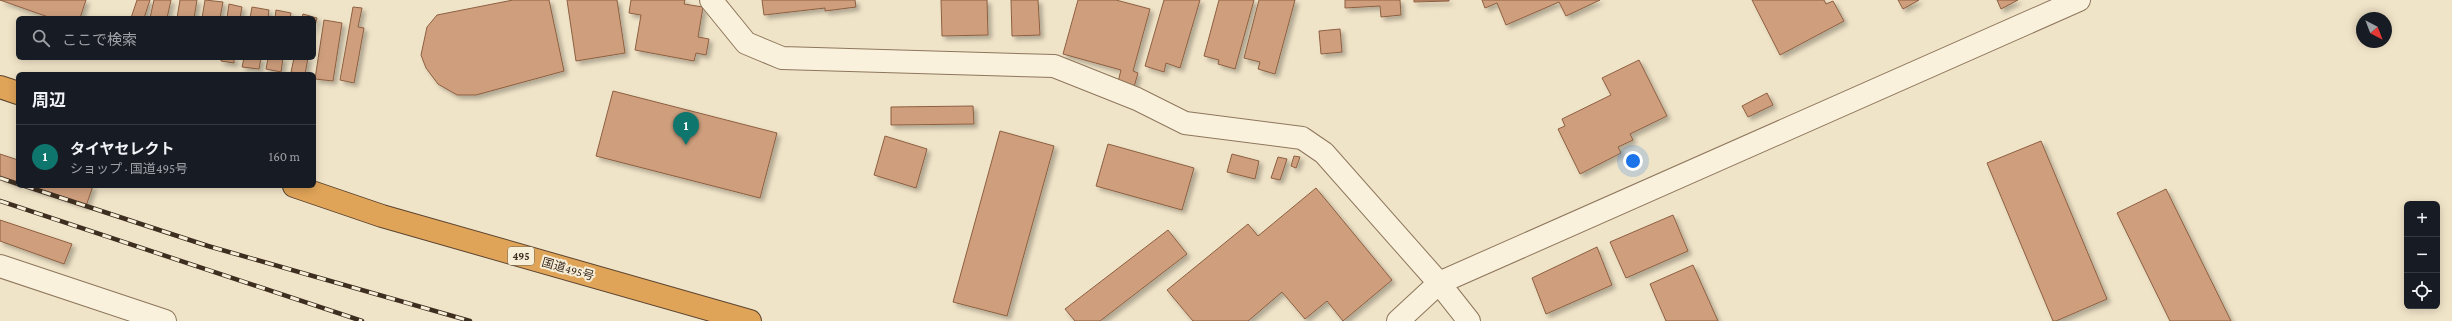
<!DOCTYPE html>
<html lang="ja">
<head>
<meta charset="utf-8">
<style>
	:root { --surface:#171b24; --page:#20242c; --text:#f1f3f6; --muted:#9ea1a6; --line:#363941; --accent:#0f766e }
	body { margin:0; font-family:"Crimson Pro","Noto Sans JP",serif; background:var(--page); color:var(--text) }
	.controls { position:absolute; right:12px; bottom:12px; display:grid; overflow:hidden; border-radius:6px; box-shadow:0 2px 10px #0003 }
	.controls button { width:36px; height:36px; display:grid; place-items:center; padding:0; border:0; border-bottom:1px solid var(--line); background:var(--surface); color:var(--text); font:20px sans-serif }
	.compass { position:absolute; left:2356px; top:12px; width:36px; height:36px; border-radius:50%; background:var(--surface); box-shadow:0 2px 10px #0003; rotate:138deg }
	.you { position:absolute; left:1633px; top:161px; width:14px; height:14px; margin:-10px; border:3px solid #fff; border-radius:50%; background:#1a73e8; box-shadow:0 0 0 6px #1a73e833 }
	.badge { display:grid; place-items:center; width:26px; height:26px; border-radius:50%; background:var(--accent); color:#fff; font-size:13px; font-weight:700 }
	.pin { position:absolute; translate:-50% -33px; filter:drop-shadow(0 1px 2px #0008) }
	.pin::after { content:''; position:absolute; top:21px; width:14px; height:12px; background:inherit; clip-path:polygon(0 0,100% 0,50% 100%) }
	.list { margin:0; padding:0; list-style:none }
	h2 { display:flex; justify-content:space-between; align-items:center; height:52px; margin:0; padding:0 16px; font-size:17px }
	h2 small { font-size:13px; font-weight:400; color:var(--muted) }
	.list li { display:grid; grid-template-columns:26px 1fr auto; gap:12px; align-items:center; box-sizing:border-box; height:64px; padding:0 16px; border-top:1px solid var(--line) }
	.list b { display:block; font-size:15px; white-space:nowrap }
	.list p { margin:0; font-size:13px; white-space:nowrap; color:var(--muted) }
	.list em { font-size:13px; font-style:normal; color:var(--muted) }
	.icon { flex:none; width:22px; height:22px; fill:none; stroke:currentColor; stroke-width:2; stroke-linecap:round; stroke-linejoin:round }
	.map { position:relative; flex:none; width:2452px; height:321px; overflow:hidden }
	.search { position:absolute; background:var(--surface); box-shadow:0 2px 10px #0003; left:16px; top:16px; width:300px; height:44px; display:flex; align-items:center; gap:10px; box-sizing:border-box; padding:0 14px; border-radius:6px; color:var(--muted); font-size:15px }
	.panel { position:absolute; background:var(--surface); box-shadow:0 2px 10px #0003; left:16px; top:72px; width:300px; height:116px; border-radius:6px }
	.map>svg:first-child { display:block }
</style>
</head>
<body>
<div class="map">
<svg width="2452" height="321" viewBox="0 0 2452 321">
	<defs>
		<filter id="shadow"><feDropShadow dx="3.5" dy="3.5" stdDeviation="2" flood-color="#0004"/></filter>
	</defs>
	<rect width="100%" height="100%" fill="#f0e4c8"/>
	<g fill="#cf9f7d" stroke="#8d5f41" filter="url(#shadow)">
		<path d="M0 0H86L80 18H51Z"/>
		<path d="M137 0H150L144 18H131Z"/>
		<path d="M154 0H171L167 18H150Z"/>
		<path d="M180 0H197L194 18H177Z"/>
		<path d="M205 0 223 2 220 18H202Z"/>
		<path d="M513 0H549L564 71 476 95H457L438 84 426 68 421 55 427 27 437 15Z"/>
		<path d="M567 0H617L625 53 576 61Z"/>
		<path d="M631 0H685L684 4 703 7 698 37 709 39 706 55 696 53 694 61 635 50 641 15 629 13Z"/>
		<path d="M762 0H855L856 7 825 11V8L764 15Z"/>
		<path d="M941 0H987L988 35 942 36Z"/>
		<path d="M1011 0H1038L1040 35 1012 36Z"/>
		<path d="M1078 0H1116L1150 9 1133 71 1138 73 1134 87 1118 82 1121 70 1063 54Z"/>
		<path d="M1164 0H1200L1180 68 1166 63 1164 72 1145 66Z"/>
		<path d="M1219 0H1254L1235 69 1218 64 1219 60 1204 56Z"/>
		<path d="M1259 0H1295L1275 74 1258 69 1260 62 1244 58Z"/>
		<path d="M1345 0H1400L1401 15 1381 17 1380 6 1345 8Z"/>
		<path d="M1414 0H1449V1L1414 2Z"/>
		<path d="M1482 0H1600L1566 16 1559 2 1506 25 1497 3 1485 8Z"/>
		<path d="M1752 0H1824L1826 4 1833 1 1844 21 1780 55Z"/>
		<path d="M1898 0H1919L1903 9Z"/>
		<path d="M1997 0H2018L2001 9Z"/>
		<path d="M229 4 242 7 240 18H227Z"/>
		<path d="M252 7 269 10 268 18H250Z"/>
		<path d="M353 7 362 8 358 27 364 28 354 83 340 80Z"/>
		<path d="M276 10 291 13 290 18H275Z"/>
		<path d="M303 14 317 18 314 30V18H302Z"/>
		<path d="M324 20 342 23 333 81 315 79Z"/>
		<path d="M1340 29 1342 52 1321 54 1319 31Z"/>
		<path d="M221 58H234V63L221 61Z"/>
		<path d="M244 58H261L259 69 242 67Z"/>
		<path d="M268 58H283L281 72 266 69Z"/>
		<path d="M294 58H308L305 74 291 72Z"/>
		<path d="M1639 60 1667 116 1630 134 1633 140 1618 147 1621 153 1580 174 1558 129 1565 126 1562 119 1611 95 1602 78Z"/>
		<path d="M613 91 777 133 760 198 596 156Z"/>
		<path d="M1767 93 1773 105 1748 117 1742 106Z"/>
		<path d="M973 106 974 124 891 125V107Z"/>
		<path d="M1000 131 1054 146 1007 316 953 302Z"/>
		<path d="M885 136 927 149 916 188 874 175Z"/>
		<path d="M2041 141 2107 299 2056 321H2053L1987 163Z"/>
		<path d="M1108 144 1194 168 1182 210 1096 186Z"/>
		<path d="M0 154 18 160V184L0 178Z"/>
		<path d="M1232 154 1259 161 1255 179 1227 172Z"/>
		<path d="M1294 156 1300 157 1296 168 1291 166Z"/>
		<path d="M1278 157 1287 159 1280 180 1271 178Z"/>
		<path d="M25 186H93L86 206Z"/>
		<path d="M1316 188 1392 280 1343 321 1327 301 1305 319 1282 292 1248 321H1193L1167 290 1248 224 1258 236Z"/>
		<path d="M2166 189 2231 321H2170L2117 213Z"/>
		<path d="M1673 215 1688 251 1626 278 1610 242Z"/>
		<path d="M0 220 72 244 64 264 0 241Z"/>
		<path d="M1168 230 1187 254 1100 321H1075L1065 309Z"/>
		<path d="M1597 247 1612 285 1546 314 1532 278Z"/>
		<path d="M1693 265 1718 321H1666L1650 284Z"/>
	</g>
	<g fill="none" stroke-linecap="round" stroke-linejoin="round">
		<defs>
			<g id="street">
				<path d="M711 0 746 43 782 58 1054 66 1137 99 1185 123 1302 138 1324 153 1439 283 1398 321"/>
				<path d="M0 266 165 321"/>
				<path d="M1469 321 1439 283 2079 0"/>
			</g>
			<g id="highway">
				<path d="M0 87 18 93"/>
				<path d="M294 186 382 216 750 321"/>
			</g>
		</defs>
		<use href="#street" stroke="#8d765c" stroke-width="24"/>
		<use href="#highway" stroke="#5b4430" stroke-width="24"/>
		<use href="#street" stroke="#faf1dc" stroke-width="22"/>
		<use href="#highway" stroke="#e0a458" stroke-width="22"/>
		<defs>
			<g id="rail">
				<path d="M0 178 18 184"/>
				<path d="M25 186 208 246 470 321"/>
				<path d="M0 201 362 321"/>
			</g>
		</defs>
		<use href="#rail" stroke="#3d2e20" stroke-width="4.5"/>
		<use href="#rail" stroke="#f7eed8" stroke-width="3" stroke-dasharray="9" stroke-linecap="butt"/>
	</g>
	<g text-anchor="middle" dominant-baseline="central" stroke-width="4" stroke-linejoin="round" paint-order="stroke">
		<rect fill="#f7eed8" stroke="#756857" stroke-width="1" x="508" y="247" width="26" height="18" rx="3"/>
		<g font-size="11" font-weight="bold" fill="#3d2e20">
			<text x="521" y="256">495</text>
		</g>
		<g font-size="12" fill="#3d2e20" stroke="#f7eed8">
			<text transform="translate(568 269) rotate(16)">国道495号</text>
		</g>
	</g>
</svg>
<div class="controls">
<button>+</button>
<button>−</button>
<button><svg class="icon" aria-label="locate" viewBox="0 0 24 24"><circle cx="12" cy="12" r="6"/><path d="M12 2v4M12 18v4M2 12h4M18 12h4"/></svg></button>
</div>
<svg class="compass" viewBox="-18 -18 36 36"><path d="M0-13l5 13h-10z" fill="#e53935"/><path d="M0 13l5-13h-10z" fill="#9ea1a6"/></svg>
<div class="you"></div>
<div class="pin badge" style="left:686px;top:145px">1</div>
<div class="search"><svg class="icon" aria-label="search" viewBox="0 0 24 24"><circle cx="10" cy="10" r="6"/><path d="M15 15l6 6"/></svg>ここで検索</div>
<section class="panel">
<h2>周辺<small></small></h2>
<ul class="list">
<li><span class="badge">1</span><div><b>タイヤセレクト</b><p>ショップ · 国道495号</p></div><em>160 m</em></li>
</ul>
</section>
</div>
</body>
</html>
